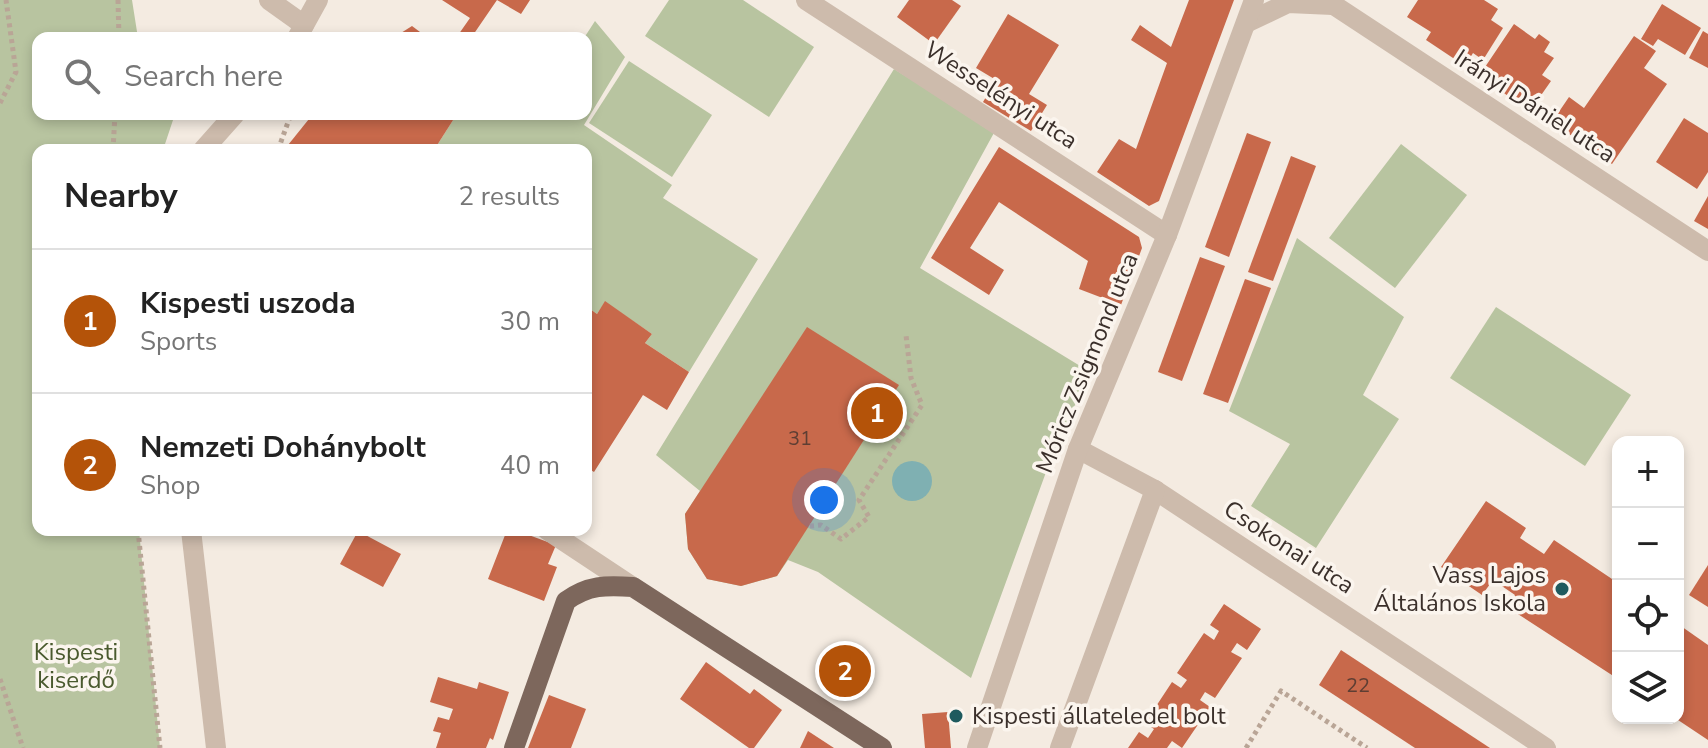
<!DOCTYPE html>
<html lang="en">
<head>
<meta charset="utf-8">
<style>
	:root { --surface:#fff; --page:#f2f2f2; --text:#222; --muted:#767676; --line:#e0e0e0; --accent:#b45309 }
	body { margin:0; font-family:"Nunito Sans",sans-serif; background:var(--page); color:var(--text) }
	.controls { position:absolute; right:24px; bottom:24px; display:grid; overflow:hidden; border-radius:16px; box-shadow:0 4px 12px #0003 }
	.controls button { width:72px; height:72px; display:grid; place-items:center; padding:0; border:0; border-bottom:2px solid var(--line); background:var(--surface); color:var(--text); font:40px sans-serif }
	.you { position:absolute; left:824px; top:500px; width:28px; height:28px; margin:-20px; border:6px solid #fff; border-radius:50%; background:#1a73e8; box-shadow:0 0 0 12px #1a73e833 }
	.badge { display:grid; place-items:center; width:52px; height:52px; border-radius:50%; background:var(--accent); color:#fff; font-size:26px; font-weight:700 }
	.pin { position:absolute; translate:-50% -50%; border:4px solid #fff; box-shadow:0 2px 8px #0006 }
	.list { margin:0; padding:0; list-style:none }
	h2 { display:flex; justify-content:space-between; align-items:center; height:104px; margin:0; padding:0 32px; font-size:34px }
	h2 small { font-size:26px; font-weight:400; color:var(--muted) }
	.list li { display:grid; grid-template-columns:52px 1fr auto; gap:24px; align-items:center; box-sizing:border-box; height:144px; padding:0 32px; border-top:2px solid var(--line) }
	.list b { display:block; font-size:30px; white-space:nowrap }
	.list p { margin:0; font-size:26px; white-space:nowrap; color:var(--muted) }
	.list em { font-size:26px; font-style:normal; color:var(--muted) }
	.icon { flex:none; width:44px; height:44px; fill:none; stroke:currentColor; stroke-width:2; stroke-linecap:round; stroke-linejoin:round }
	.map { position:relative; flex:none; width:1708px; height:748px; overflow:hidden }
	.search { position:absolute; background:var(--surface); box-shadow:0 4px 12px #0003; left:32px; top:32px; width:560px; height:88px; display:flex; align-items:center; gap:20px; box-sizing:border-box; padding:0 28px; border-radius:16px; color:var(--muted); font-size:30px }
	.panel { position:absolute; background:var(--surface); box-shadow:0 4px 12px #0003; left:32px; top:144px; width:560px; height:392px; border-radius:16px }
	.map>svg:first-child { display:block }
</style>
</head>
<body>
<div class="map">
<svg width="1708" height="748" viewBox="0 0 1708 748">
	<rect width="100%" height="100%" fill="#f4ebe1"/>
	<g fill="#b8c4a0">
		<path d="M0 0H132L138 38H38V114H175L163 150H38V530H139L160 748H0Z"/>
		<path d="M669 0H743L814 47 769 117 645 36Z"/>
		<path d="M595 21 625 57 584 125 672 185 663 198 758 259 689 372 645 343 652 334 605 302 597 314 586 306V150H434L457 114H586L584 38Z"/>
		<path d="M629 61 712 115 672 177 589 123Z"/>
		<path d="M894 69 995 131 920 268 1090 372 1053 453 971 678 818 572 788 560 777 576 741 586 707 579 688 549 685 514 700 491 656 455Z"/>
		<path d="M1401 144 1467 195 1395 288 1329 238Z"/>
		<path d="M1297 238 1404 317 1363 395 1399 419 1316 548 1251 506 1290 444 1229 411Z"/>
		<path d="M1496 307 1631 395 1585 466 1450 378Z"/>
	</g>
	<circle fill="#7fb0b2" cx="912" cy="481" r="20"/>
	<g fill="#c8694b">
		<path d="M442 0H530L521 14 497 0 471 38H456L470 18Z"/>
		<path d="M909 0H952L961 6 934 44 897 17Z"/>
		<path d="M1189 0H1234L1159 201 1149 206 1097 172 1119 139 1136 149 1167 63 1131 40 1140 25 1171 47Z"/>
		<path d="M1418 0H1484L1498 9 1491 20 1503 28 1483 60 1473 53 1465 66 1426 40 1431 32 1407 17Z"/>
		<path d="M1662 4 1701 28 1685 55 1658 39 1653 46 1641 39Z"/>
		<path d="M1008 14 1059 45 1029 94 1047 105 1031 131 983 102 996 80 976 68Z"/>
		<path d="M1514 24 1535 39 1539 34 1550 42 1544 52 1554 58 1542 75 1551 81 1530 111 1479 76Z"/>
		<path d="M412 26 428 38H393Z"/>
		<path d="M1703 31 1708 34V68L1689 58Z"/>
		<path d="M1634 36 1656 51 1644 68 1667 84 1612 164 1552 122 1569 97 1584 108Z"/>
		<path d="M313 114H457L434 150H284Z"/>
		<path d="M1684 118 1708 133V172L1697 189 1656 162Z"/>
		<path d="M1247 133 1271 142 1229 257 1205 247Z"/>
		<path d="M999 147 1139 237 1142 248 1121 305 1079 289 1088 261 999 202 970 248 1004 270 989 295 931 258Z"/>
		<path d="M1291 156 1316 166 1273 281 1248 272Z"/>
		<path d="M1708 196V229L1694 221Z"/>
		<path d="M1200 257 1225 266 1182 381 1158 372Z"/>
		<path d="M1245 279 1271 288 1228 403 1203 394Z"/>
		<path d="M605 301 652 334 645 343 689 372 667 410 643 395 594 472 586 467V306L597 314Z"/>
		<path d="M807 327 899 385 777 576 741 586 707 579 688 549 685 514Z"/>
		<path d="M1486 501 1526 528 1520 538 1544 554 1554 540 1618 583V679L1507 607 1515 595 1493 580 1482 595 1441 567Z"/>
		<path d="M507 530H515L556 545 548 564 557 567 544 601 488 579Z"/>
		<path d="M358 531 401 554 383 587 340 564Z"/>
		<path d="M1708 565V607L1689 595Z"/>
		<path d="M1224 604 1261 629 1247 650 1237 643 1231 652 1242 658 1215 698 1205 692 1200 700 1210 707 1182 748 1172 741 1167 748H1128L1139 732 1148 738 1154 729 1145 723 1172 682 1181 688 1187 680 1177 673 1204 633 1214 640 1219 631 1210 625Z"/>
		<path d="M1678 624 1708 645V740L1678 720Z"/>
		<path d="M1341 650 1490 748H1415L1319 685Z"/>
		<path d="M706 662 750 694 754 689 782 710 754 748H749L680 699Z"/>
		<path d="M438 677 477 689 479 682 509 692 493 740 490 738 486 748H436L441 733 433 731 438 717 449 720 453 709 430 702Z"/>
		<path d="M549 695 586 709 571 748H528Z"/>
		<path d="M948 712 951 748H925L922 714Z"/>
		<path d="M808 731 834 748H800Z"/>
	</g>
	<g fill="none" stroke-linecap="round" stroke-linejoin="round">
		<g stroke="#b9a596" stroke-width="5" stroke-dasharray="4 4" stroke-linecap="butt">
			<path d="M118 0 119 38"/>
			<path d="M0 103 16 72 6 0"/>
			<path d="M113 150 115 114"/>
			<path d="M278 150 291 114"/>
			<path d="M810 526 821 525 841 539 869 517 859 500 922 405 911 378 906 335"/>
			<path d="M138 530 160 748"/>
			<path d="M0 679 23 748"/>
			<path d="M1246 748 1281 691 1367 748"/>
		</g>
		<g stroke="#cdbbac" stroke-width="20">
			<path d="M269 0 304 25"/>
			<path d="M806 0 1167 235"/>
			<path d="M1326 0 1708 251"/>
			<path d="M1246 23 1288 3 1333 5"/>
			<path d="M297 38 318 0"/>
			<path d="M203 150 235 114"/>
			<path d="M1078 449 1155 490 1546 748"/>
			<path d="M191 530 216 748"/>
			<path d="M547 530 633 587"/>
			<path d="M977 748 1078 449 1167 235 1254 0"/>
			<path d="M1060 748 1155 490"/>
		</g>
		<path stroke="#7d675c" stroke-width="20" d="M514 748 566 601C588 585 606 585 633 587L882 748"/>
	</g>
	<g fill="#1f5a5e" stroke="#fbf5ee" stroke-width="3">
		<circle cx="1562" cy="589" r="8"/>
		<circle cx="956" cy="716" r="8"/>
	</g>
	<g text-anchor="middle" dominant-baseline="central" stroke-width="7" stroke-linejoin="round" paint-order="stroke">
		<g font-size="20" fill="#5e3e33">
			<text x="800" y="438">31</text>
			<text x="1358" y="685">22</text>
		</g>
		<g font-size="24" fill="#3b302b" stroke="#fbf5ee">
			<text transform="translate(1001 95) rotate(33)">Wesselényi utca</text>
			<text transform="translate(1535 106) rotate(33)">Irányi Dániel utca</text>
			<text transform="translate(1087 363) rotate(-68)">Móricz Zsigmond utca</text>
			<text transform="translate(1289 547) rotate(33)">Csokonai utca</text>
		</g>
		<g font-size="24" fill="#3b302b" stroke="#fbf5ee" text-anchor="end">
			<text x="1546" y="575">Vass Lajos<tspan x="1546" dy="28">Általános Iskola</tspan></text>
			<text x="972" y="716" text-anchor="start">Kispesti állateledel bolt</text>
		</g>
		<g font-size="24" fill="#4a5a2e" stroke="#fbf5ee">
			<text x="76" y="652">Kispesti<tspan x="76" dy="28">kiserdő</tspan></text>
		</g>
	</g>
</svg>
<div class="controls">
<button>+</button>
<button>−</button>
<button><svg class="icon" aria-label="locate" viewBox="0 0 24 24"><circle cx="12" cy="12" r="6"/><path d="M12 2v4M12 18v4M2 12h4M18 12h4"/></svg></button>
<button><svg class="icon" aria-label="layers" viewBox="0 0 24 24"><path d="M12 4l9 5-9 5-9-5zM3 14l9 5 9-5"/></svg></button>
</div>
<div class="you"></div>
<div class="pin badge" style="left:877px;top:413px">1</div>
<div class="pin badge" style="left:845px;top:671px">2</div>
<div class="search"><svg class="icon" aria-label="search" viewBox="0 0 24 24"><circle cx="10" cy="10" r="6"/><path d="M15 15l6 6"/></svg>Search here</div>
<section class="panel">
<h2>Nearby<small>2 results</small></h2>
<ul class="list">
<li><span class="badge">1</span><div><b>Kispesti uszoda</b><p>Sports</p></div><em>30 m</em></li>
<li><span class="badge">2</span><div><b>Nemzeti Dohánybolt</b><p>Shop</p></div><em>40 m</em></li>
</ul>
</section>
</div>
</body>
</html>
